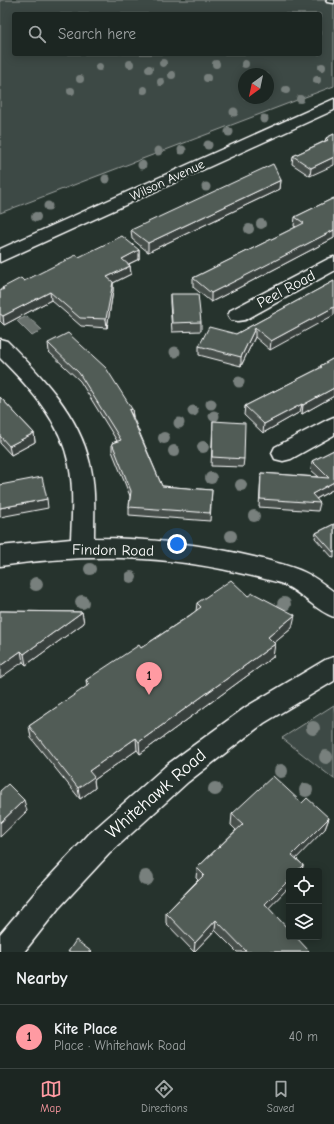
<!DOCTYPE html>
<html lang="en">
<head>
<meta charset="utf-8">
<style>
	:root { --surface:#1c2622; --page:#29322f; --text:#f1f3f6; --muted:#a0a5a5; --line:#3a4340; --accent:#ff9aa2 }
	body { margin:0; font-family:"Comic Neue",sans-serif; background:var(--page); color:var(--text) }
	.controls { position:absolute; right:12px; bottom:12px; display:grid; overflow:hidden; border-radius:4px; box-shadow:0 2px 10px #0003 }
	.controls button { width:36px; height:36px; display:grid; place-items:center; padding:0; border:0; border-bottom:1px solid var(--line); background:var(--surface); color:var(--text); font:20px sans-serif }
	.compass { position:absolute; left:238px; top:68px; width:36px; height:36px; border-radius:50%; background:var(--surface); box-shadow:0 2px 10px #0003; rotate:213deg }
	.you { position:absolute; left:177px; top:544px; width:14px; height:14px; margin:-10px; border:3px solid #fff; border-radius:50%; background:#1a73e8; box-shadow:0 0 0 6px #1a73e833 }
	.badge { display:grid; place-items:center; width:26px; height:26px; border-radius:50%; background:var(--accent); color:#111; font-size:13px; font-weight:700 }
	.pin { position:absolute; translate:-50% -33px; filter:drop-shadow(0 1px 2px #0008) }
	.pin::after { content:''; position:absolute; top:21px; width:14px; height:12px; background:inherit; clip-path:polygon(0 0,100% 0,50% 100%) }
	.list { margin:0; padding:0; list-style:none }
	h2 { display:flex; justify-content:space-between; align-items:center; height:52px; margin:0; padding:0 16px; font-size:17px }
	h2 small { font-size:13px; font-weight:400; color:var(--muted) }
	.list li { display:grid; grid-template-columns:26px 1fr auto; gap:12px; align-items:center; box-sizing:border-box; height:64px; padding:0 16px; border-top:1px solid var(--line) }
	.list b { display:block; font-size:15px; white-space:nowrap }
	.list p { margin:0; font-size:13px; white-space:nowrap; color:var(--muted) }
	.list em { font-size:13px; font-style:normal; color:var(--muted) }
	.icon { flex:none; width:22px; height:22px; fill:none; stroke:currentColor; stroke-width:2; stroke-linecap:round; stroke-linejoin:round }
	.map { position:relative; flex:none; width:334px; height:952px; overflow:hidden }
	.search { position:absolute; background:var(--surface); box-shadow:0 2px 10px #0003; left:12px; right:12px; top:12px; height:44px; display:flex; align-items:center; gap:10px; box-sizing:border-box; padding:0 14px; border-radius:4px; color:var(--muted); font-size:15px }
	.sheet { height:116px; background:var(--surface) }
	nav { display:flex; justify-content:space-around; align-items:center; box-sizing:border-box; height:56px; border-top:1px solid var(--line); background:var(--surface); font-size:11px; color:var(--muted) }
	nav a { display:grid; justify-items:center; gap:2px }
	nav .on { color:var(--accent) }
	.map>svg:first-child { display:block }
</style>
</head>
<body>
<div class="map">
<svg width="334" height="952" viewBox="0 0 334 952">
	<rect width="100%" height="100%" fill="#26332d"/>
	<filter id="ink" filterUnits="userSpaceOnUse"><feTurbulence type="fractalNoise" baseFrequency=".025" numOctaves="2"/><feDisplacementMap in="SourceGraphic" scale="8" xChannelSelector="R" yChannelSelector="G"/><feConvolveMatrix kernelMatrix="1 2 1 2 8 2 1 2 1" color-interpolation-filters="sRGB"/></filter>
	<g filter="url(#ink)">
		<g fill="#3e4944" stroke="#9ea4a2" fill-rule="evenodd">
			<path d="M0 0H334V86L0 213ZM14 14H320V54H14ZM244 74H268V98H244Z"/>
			<path d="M334 705V779L282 738Z"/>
		</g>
		<path fill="#67706c" stroke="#a4a9a7" d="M27 316 42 330 32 336 17 321Z"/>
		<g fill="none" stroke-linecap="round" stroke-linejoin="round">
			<defs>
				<path id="lane" d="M326 0H334V3L327 2Z"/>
				<g id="street">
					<path d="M334 257V271L245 320 238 321 231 320 228 315 231 310 328 259Z"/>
					<path d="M0 339 7 341C42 376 79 415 90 464 96 488 94 514 94 538 148 538 201 544 254 557 271 561 288 565 304 572 315 577 325 585 334 592V617C314 610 301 591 280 583 267 579 253 576 239 573 160 554 80 554 0 566V546L71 539C72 515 74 489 69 465 61 422 30 388 0 358Z"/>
					<path d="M334 417V435L291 459 283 461 275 459 272 453 275 447 327 420Z"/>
					<path d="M334 657V681L264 723 188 782 109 854 58 909 24 952H0V934L38 889 89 834 168 764 246 707 325 660Z"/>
				</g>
				<path id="secondary" d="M334 99V110L0 262V249Z"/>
			</defs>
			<use href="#lane" stroke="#fff" stroke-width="3"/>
			<use href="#street" stroke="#fff" stroke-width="3"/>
			<use href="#secondary" stroke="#fff" stroke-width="3"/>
			<use href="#lane" fill="#26332d" fill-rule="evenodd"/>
			<use href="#street" fill="#26332d" fill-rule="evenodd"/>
			<use href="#secondary" fill="#26332d" fill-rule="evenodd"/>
		</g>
		<g fill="#78807d">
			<circle cx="163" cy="63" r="4"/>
			<circle cx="130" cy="64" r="4"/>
			<circle cx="216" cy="64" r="4"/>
			<circle cx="245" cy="64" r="4"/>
			<circle cx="99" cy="67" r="4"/>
			<circle cx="322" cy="67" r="4"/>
			<circle cx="149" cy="69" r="4"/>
			<circle cx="172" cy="75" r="4"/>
			<circle cx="207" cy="78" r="4"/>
			<circle cx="80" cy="79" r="4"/>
			<circle cx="317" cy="80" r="4"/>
			<circle cx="161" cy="82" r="4"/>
			<circle cx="144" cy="90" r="4"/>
			<circle cx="286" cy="90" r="4"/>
			<circle cx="71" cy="91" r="4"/>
			<circle cx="300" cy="99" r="4"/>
			<circle cx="234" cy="112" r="4.5"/>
			<circle cx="264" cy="119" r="4.5"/>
			<circle cx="229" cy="132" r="4.5"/>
			<circle cx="208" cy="145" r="4.5"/>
			<circle cx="182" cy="150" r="4.5"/>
			<circle cx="158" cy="151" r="4.5"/>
			<circle cx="142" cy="165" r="4.5"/>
			<circle cx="106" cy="179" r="4.5"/>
			<circle cx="206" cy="187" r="4.5"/>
			<circle cx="48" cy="206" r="4.5"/>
			<circle cx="36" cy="217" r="5"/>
			<circle cx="261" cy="224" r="5"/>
			<circle cx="249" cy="229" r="5"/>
			<circle cx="175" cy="352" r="5.5"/>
			<circle cx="239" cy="382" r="5.5"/>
			<circle cx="211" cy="404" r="5.5"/>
			<circle cx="193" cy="411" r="5.5"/>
			<circle cx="214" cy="416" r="5.5"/>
			<circle cx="179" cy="423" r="5.5"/>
			<circle cx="164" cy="438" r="6"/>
			<circle cx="203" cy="447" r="6"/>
			<circle cx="174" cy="451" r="6"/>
			<circle cx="211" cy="478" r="6"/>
			<circle cx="241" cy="485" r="6"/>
			<circle cx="254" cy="516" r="6"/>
			<circle cx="231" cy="536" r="6"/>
			<circle cx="90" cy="569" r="6"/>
			<circle cx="131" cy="577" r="6"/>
			<circle cx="36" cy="584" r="7"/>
			<circle cx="82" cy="602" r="7"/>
			<circle cx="284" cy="604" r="7"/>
			<circle cx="313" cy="728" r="7"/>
			<circle cx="326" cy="757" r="7"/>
			<circle cx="281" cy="771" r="7"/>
			<circle cx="215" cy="789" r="7"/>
			<circle cx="306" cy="790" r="7"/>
			<circle cx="146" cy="878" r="8"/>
		</g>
		<g fill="#464f4b" stroke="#fff">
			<path d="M334 134 310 176 292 164 293 156 325 141 326 138Z"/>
			<path d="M281 180 280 189 148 252 132 239 131 230Z"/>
			<path d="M334 198V238L248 283 211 302 193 287V278L296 227 294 226 295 217Z"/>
			<path d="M139 250V259L129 264 130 266 131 274 113 283V291L107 328 81 326 51 300 4 325 0 321V291L2 290V288L24 281 79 257Z"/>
			<path d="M334 281 270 350 255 337 241 366 199 355V346L236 334Z"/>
			<path d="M170 294 201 322V331L172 332 170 303Z"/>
			<path d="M48 343 132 409 133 417 162 486 212 490 210 521 129 515V507L130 496 112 451V443L117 441 80 381 49 352Z"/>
			<path d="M334 358V396L302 414 300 412 263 433 244 415 245 406 320 368V366Z"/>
			<path d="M0 397 34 433 35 442 11 455 0 443Z"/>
			<path d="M213 421 244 459 243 467 211 466Z"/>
			<path d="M334 450V489L316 499 320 503 318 511 259 507 261 473 319 477 311 470 312 461Z"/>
			<path d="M334 524V558H333L315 538 316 533Z"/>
			<path d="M248 596 292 628 274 643 273 657 140 754 137 750 94 780 95 788 80 799 31 738 29 726 87 687 86 680 141 648 196 611 197 603Z"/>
			<path d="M0 611 82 612 84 623 26 665 23 662Z"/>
			<path d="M302 803 329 818 325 829 296 858 303 865 302 871H289V887L268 908 309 952H237L215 930 194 952 166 923V913L198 880 196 878 197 868 236 830 231 825 232 814Z"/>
		</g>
		<g fill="#39403d" stroke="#fff">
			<path d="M334 157V165L310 176 311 168Z"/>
			<path d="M281 180 280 189 148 252V243Z"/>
			<path d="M334 230V238L248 283 211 302V293Z"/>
			<path d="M139 250V259L122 267V259Z"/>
			<path d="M130 266 131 274 113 283V291L107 328 106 319 107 277Z"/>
			<path d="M50 292 51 300 4 325 3 316Z"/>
			<path d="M334 307V315L270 350 271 341Z"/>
			<path d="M255 328V337L241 366V357Z"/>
			<path d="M334 388V396L302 414 303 405Z"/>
			<path d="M302 404 300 412 263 433 264 424Z"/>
			<path d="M132 409 133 417 129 410Z"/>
			<path d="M34 433 35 442 11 455 9 446Z"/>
			<path d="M334 482V489L310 502 312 494Z"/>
			<path d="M47 499 48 508 0 517V508Z"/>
			<path d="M82 612 84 623 26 665 24 654Z"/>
			<path d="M295 615 292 628 266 650 268 637Z"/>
			<path d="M275 644 273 657 140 754 139 742Z"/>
			<path d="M21 651 23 662 0 678V666Z"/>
			<path d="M136 738 137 750 94 780 95 788 80 799 78 788 89 771Z"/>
			<path d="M24 800 27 811 0 837V823Z"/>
			<path d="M329 818 325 829 290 865 292 855Z"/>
			<path d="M303 865 302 871H297Z"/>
			<path d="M289 880V887L263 914 265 904Z"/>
			<path d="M216 920 215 930 194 952 195 943Z"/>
		</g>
		<g fill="#515c57" stroke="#fff">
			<path d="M334 134V157L311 168 293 156 328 140 326 138Z"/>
			<path d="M273 164 281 180 148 243 131 230Z"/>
			<path d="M334 198V230L249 274 211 293 193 278 304 223 295 217Z"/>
			<path d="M122 236 139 250 122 259 130 266 107 277 113 282 106 319 80 318 50 292 3 316 0 314V291L4 289 2 288 21 278 24 281 76 255 79 257Z"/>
			<path d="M334 281V307L271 341 255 328 241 357 199 346 209 327 236 334Z"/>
			<path d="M170 294H198L201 322 172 323Z"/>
			<path d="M68 333 106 368 132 409 129 410 162 486 212 490 210 513 129 507 131 491 112 443 121 440 79 373 48 343Z"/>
			<path d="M334 358V388L303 405 302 404 264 424 245 406 322 367 320 366Z"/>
			<path d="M0 397 34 433 9 446 0 436Z"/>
			<path d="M213 421 245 423 244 459 212 457Z"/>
			<path d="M334 450V482L312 494 320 503 260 499 261 473 329 478 312 461Z"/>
			<path d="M42 477 47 499 0 508V485Z"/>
			<path d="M334 524V553L316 533Z"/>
			<path d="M231 580 248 596 253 593 295 615 268 637 275 644 139 742 136 738 89 771 94 777 78 788 29 726 90 684 86 680 139 645 141 648 189 616 201 607 197 603Z"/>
			<path d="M0 611 82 612 24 654 21 651 0 666Z"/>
			<path d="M273 776 302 803 307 798 329 818 292 855 303 865 297 871H289V880L265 904 289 930V937H296L309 951 308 952H247L216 920 195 943 166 913 204 875 197 868 243 824 232 814Z"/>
			<path d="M8 784 24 800 0 823V791Z"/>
			<path d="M76 940 92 952H68Z"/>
		</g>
	</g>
	<g text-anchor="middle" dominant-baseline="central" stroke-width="4" stroke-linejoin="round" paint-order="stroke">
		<g font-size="13" fill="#fff" stroke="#26332d">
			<text transform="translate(167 180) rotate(-25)">Wilson Avenue</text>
		</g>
		<g font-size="15" fill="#fff" stroke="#26332d">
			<text transform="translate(286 289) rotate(-28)">Peel Road</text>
			<text transform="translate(113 550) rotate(1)">Findon Road</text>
		</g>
		<g font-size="18" fill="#fff" stroke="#26332d">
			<text transform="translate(156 794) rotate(-41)">Whitehawk Road</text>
		</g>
	</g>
</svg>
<div class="controls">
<button><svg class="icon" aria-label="locate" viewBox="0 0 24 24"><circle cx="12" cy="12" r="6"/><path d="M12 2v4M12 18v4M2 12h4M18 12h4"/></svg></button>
<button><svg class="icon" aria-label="layers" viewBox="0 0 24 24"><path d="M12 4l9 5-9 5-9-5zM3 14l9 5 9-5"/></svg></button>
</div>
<svg class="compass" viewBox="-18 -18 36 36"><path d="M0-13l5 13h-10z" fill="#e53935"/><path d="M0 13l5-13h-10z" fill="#a0a5a5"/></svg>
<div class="you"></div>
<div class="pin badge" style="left:149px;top:695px">1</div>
<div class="search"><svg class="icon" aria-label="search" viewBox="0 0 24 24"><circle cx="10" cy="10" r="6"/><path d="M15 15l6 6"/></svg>Search here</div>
</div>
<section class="sheet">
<h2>Nearby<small></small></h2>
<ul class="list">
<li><span class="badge">1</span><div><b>Kite Place</b><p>Place · Whitehawk Road</p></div><em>40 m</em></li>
</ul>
</section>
<nav>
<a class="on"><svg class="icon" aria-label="map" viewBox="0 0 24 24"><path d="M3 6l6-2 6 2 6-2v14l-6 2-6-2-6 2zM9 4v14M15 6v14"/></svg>Map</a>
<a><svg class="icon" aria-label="directions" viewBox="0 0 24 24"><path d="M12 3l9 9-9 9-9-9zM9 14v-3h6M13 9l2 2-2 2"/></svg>Directions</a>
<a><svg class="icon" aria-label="saved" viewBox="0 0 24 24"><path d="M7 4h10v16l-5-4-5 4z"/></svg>Saved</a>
</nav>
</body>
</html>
